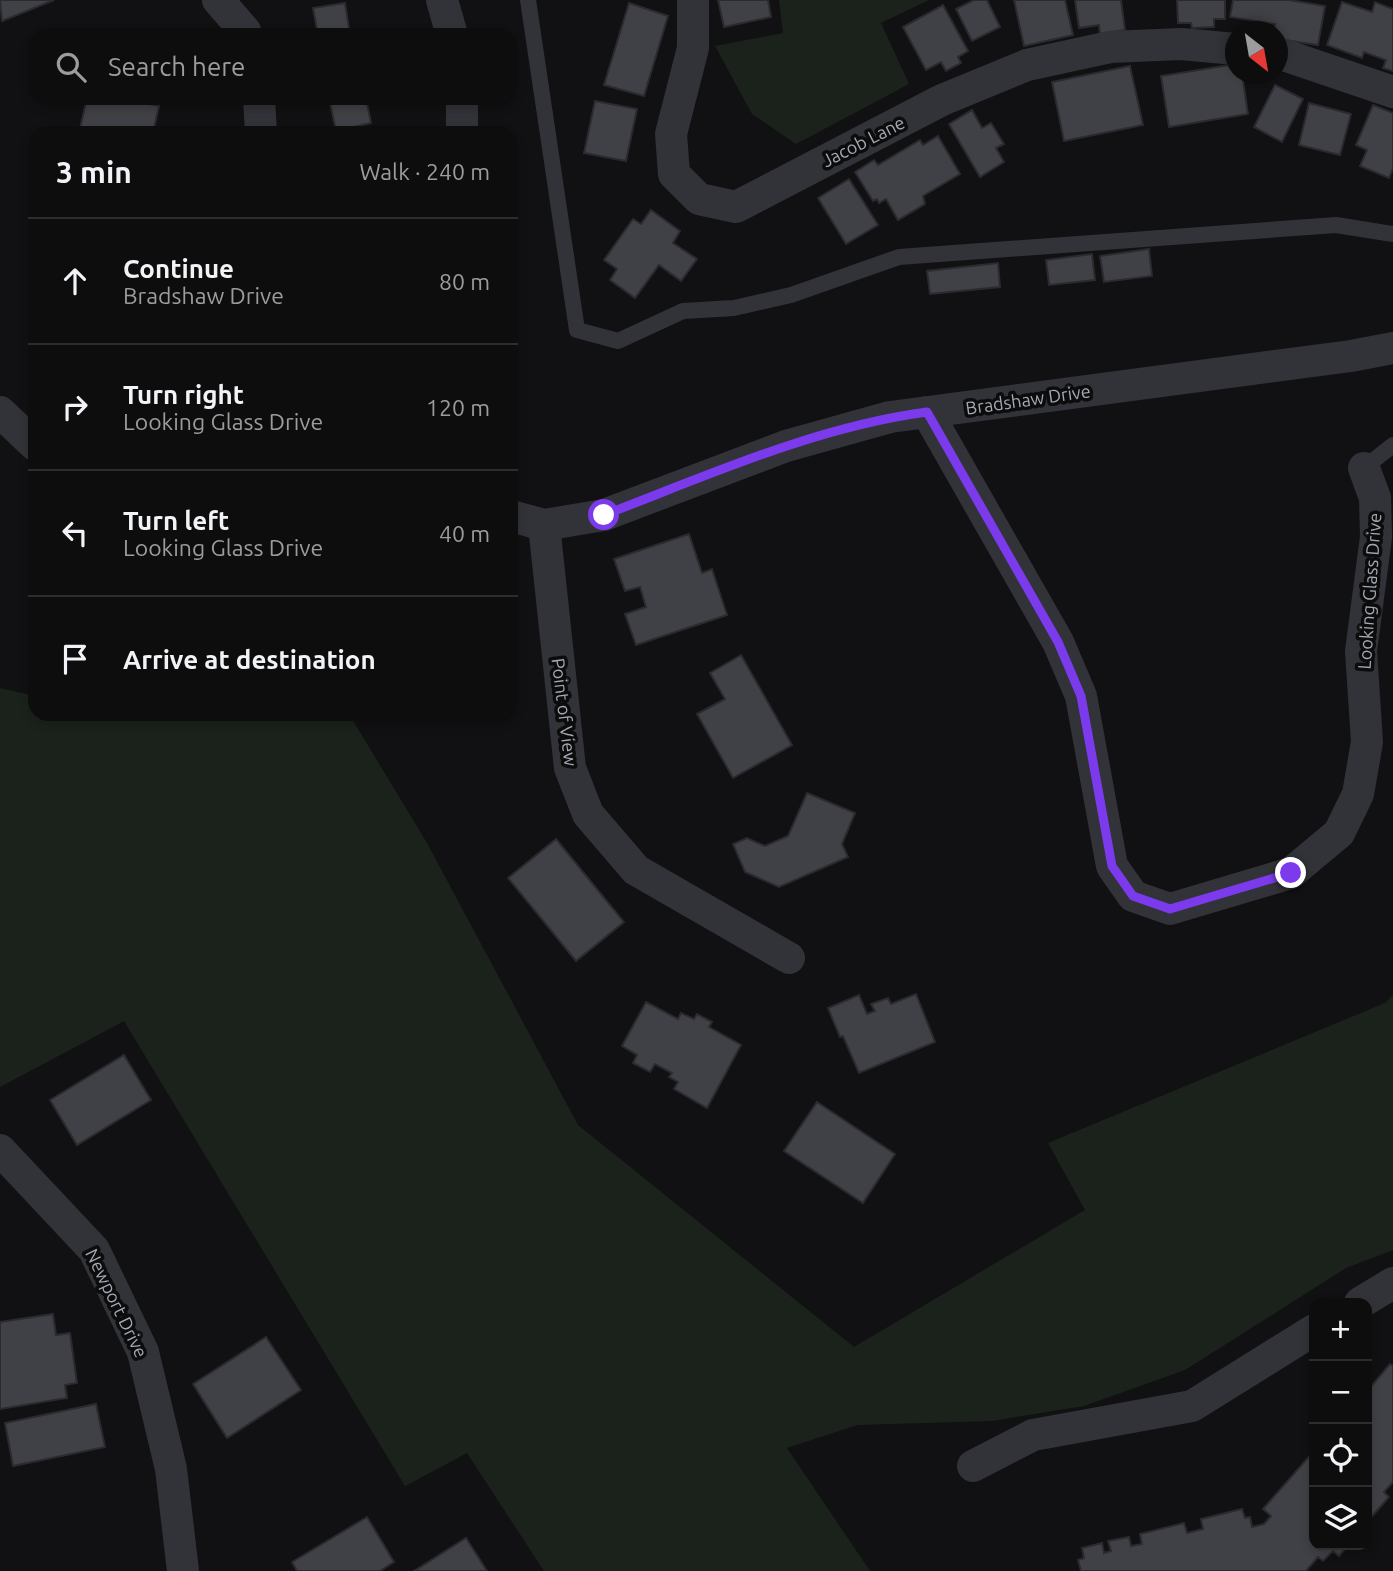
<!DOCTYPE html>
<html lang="en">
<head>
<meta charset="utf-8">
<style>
	:root { --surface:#0d0d0e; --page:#161617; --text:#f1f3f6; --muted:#9a9c9e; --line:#2d2d2e }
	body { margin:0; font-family:Ubuntu,sans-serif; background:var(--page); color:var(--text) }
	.controls { position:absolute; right:21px; bottom:21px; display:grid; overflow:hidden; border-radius:14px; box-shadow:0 4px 10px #0003 }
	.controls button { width:63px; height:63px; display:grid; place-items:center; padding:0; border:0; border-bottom:2px solid var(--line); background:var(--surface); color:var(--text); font:35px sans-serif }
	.compass { position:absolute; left:1225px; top:21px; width:63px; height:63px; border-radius:50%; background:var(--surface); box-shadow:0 4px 10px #0003; rotate:149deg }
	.stop { position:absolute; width:21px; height:21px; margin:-16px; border:5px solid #7c3aed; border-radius:50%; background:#fff }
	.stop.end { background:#7c3aed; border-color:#fff; box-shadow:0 2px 7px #0008 }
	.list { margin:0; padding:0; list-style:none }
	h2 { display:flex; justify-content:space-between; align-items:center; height:91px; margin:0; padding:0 28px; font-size:30px }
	h2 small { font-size:23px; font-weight:400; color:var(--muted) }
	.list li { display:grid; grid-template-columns:46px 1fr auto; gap:21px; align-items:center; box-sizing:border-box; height:126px; padding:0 28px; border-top:2px solid var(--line) }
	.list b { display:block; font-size:26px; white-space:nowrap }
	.list p { margin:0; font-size:23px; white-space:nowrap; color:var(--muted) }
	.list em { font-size:23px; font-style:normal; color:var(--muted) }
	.icon { flex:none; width:38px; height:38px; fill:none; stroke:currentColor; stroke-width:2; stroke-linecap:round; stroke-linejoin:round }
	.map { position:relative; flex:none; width:1393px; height:1571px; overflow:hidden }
	.search { position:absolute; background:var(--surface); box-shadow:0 4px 10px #0003; left:28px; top:28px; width:490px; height:77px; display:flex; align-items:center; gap:18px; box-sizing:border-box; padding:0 24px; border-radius:21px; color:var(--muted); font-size:26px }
	.panel { position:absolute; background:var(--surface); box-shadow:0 4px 10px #0003; left:28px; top:126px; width:490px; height:595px; border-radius:21px }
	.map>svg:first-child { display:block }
</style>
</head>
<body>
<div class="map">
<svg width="1393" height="1571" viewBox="0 0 1393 1571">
	<rect width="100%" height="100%" fill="#111113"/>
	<g fill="#1b221b">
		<path d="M779 0H929L881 23 909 84 796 144 752 114 715 46 783 33Z"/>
		<path d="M0 688 35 696V714H110L122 717 133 714H349L427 843 578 1125 854 1347 1085 1210 1048 1143 1385 1003 1393 995V1250L1346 1268 1185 1370 1084 1406 992 1421 857 1425 787 1448 870 1571H544L467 1453 405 1486 124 1021 0 1087Z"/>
	</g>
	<g fill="#404146" stroke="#2b2b2f" stroke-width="2">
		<path d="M0 0H54L2 21Z"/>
		<path d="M718 0H768L771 17 724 27Z"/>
		<path d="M974 0H987L1000 27 972 41 956 9Z"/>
		<path d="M1014 0H1065L1073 35 1024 46Z"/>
		<path d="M1075 0H1121L1125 30 1100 34 1099 25 1079 28Z"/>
		<path d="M1177 0H1225V19H1214V27L1192 28 1191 23H1178Z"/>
		<path d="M1233 0H1289L1325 6 1318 45 1278 39V32H1274L1275 24 1230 17Z"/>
		<path d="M1342 2 1372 12 1375 2 1393 9V71L1383 68 1386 60 1364 52 1362 58 1327 45Z"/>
		<path d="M345 3 350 35H318L313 8Z"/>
		<path d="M629 3 668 16 644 96 604 85Z"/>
		<path d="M943 5 968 51 958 57 961 63 946 71 941 62 926 70 903 27Z"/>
		<path d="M1236 64V74H1242L1248 114 1169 127 1161 76Z"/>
		<path d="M1130 66 1143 125 1064 141 1052 82Z"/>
		<path d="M1275 85 1303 99 1282 142 1254 127Z"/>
		<path d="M87 98H133V101L159 106 154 128 171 131 170 133H79Z"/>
		<path d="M329 98H366L371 123 336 131Z"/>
		<path d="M595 101 637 109 626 161 584 153Z"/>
		<path d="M1309 103 1351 114 1340 155 1299 145Z"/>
		<path d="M1373 105 1393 113V168L1389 178 1360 166 1367 150 1356 145Z"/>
		<path d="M972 110 982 128 991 123 1004 144 996 148 1004 162 980 177 949 124Z"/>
		<path d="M938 136 960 174 923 196 925 204 898 220 886 199 879 203 877 199 873 201 855 172 874 160 878 165 920 140 923 145Z"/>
		<path d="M849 179 878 225 846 244 818 198Z"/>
		<path d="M651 210 680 231 673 243 697 259 681 281 659 265 635 298 610 280 617 269 604 260 633 219 641 224Z"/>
		<path d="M1149 249 1152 276 1104 282 1100 256Z"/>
		<path d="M1092 254 1095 280 1049 285 1046 260Z"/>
		<path d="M998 263 1000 287 930 294 927 271Z"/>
		<path d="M689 534 702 573 712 569 727 615 636 645 625 614 646 607 640 587 625 591 614 559Z"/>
		<path d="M741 655 792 745 733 778 697 714 725 699 710 673Z"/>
		<path d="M807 793 855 813 842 844 848 857 779 887 745 872 733 844 747 838 765 846 788 836Z"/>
		<path d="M556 839 624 922 576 961 508 878Z"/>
		<path d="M916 994 935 1042 859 1073 843 1036 840 1037 828 1008 859 995 867 1014 875 1011 871 1004 888 998 891 1004Z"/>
		<path d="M646 1002 678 1019 681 1013 694 1019 697 1014 712 1022 709 1027 741 1045 707 1108 674 1089 678 1082 669 1077 672 1073 655 1064 650 1072 633 1063 637 1055 622 1046Z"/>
		<path d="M124 1055 151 1100 77 1145 50 1100Z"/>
		<path d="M817 1102 895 1154 863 1203 784 1151Z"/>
		<path d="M53 1314 56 1335 70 1333 77 1383 65 1385 67 1398 0 1409V1322Z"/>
		<path d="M266 1337 301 1390 227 1438 193 1384Z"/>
		<path d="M1390 1364 1393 1366V1482L1384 1492 1389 1497 1367 1522V1391Z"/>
		<path d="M96 1404 105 1447 13 1466 5 1423Z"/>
		<path d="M1314 1451V1545H1348L1339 1556 1333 1551 1323 1561 1318 1557 1306 1571H1081L1078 1560 1084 1558 1082 1548 1102 1543 1104 1553 1111 1551 1108 1541 1129 1537 1131 1546 1142 1544 1140 1534 1184 1523 1187 1533 1203 1529 1201 1519 1242 1509 1245 1518 1250 1517 1252 1527 1264 1524 1271 1516 1263 1509Z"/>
		<path d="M367 1517 394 1562 380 1571H297L292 1562Z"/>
		<path d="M466 1538 487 1571H414Z"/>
	</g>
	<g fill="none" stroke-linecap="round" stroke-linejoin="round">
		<g stroke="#323338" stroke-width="16">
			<path d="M528 0 577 330 618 341 683 311 734 308 791 295 899 257 1336 225 1393 234"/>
			<path d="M1364 468 1393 445"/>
		</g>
		<g stroke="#323338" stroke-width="32">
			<path d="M218 0 245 31 246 35"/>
			<path d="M442 0 452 35"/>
			<path d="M693 0V48L671 134 674 174 699 199 736 207 942 100 1027 65 1110 47 1181 44 1236 49"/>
			<path d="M1278 53 1393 92"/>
			<path d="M259 98 261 133"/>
			<path d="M462 98V133"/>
			<path d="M0 412 35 445"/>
			<path d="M927 412 1058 642 1081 696 1112 866 1133 896 1170 909 1291 873 1339 833 1358 794 1367 742 1361 651 1376 537 1375 498 1364 468"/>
			<path d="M511 516 544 525 604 515 786 446 890 417 1351 356 1393 348"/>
			<path d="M544 525 570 768 588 814 636 870 789 958"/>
			<path d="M0 1150 94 1250 143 1352 171 1469 183 1571"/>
			<path d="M1360 1303 1393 1283"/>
			<path d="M973 1466 1033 1435 1192 1406 1314 1330"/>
		</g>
	</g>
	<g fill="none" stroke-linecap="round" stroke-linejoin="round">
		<path stroke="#7c3aed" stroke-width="9" d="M604 515C709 475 815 427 927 412L1058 642 1081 696 1112 866 1133 896 1170 909 1291 873"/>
	</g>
	<g text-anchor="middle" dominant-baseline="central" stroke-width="7" stroke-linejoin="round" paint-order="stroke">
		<g font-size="18" fill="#a2aab4" stroke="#0c0c0d">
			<text transform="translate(863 141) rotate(-27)">Jacob Lane</text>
			<text transform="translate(1028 399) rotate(-8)">Bradshaw Drive</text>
			<text transform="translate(1369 591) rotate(-86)">Looking Glass Drive</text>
			<text transform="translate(565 712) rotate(83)">Point of View</text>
			<text transform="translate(117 1303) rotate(64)">Newport Drive</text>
		</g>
	</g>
</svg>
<div class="controls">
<button>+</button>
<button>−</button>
<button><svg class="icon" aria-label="locate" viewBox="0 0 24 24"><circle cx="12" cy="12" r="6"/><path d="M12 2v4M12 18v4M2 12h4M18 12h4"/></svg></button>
<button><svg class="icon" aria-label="layers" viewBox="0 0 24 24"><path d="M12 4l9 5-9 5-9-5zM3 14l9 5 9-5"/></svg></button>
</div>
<svg class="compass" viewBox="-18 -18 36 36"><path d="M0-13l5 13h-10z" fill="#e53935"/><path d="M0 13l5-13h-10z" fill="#9a9c9e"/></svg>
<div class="stop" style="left:604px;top:515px"></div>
<div class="stop end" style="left:1291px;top:873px"></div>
<div class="search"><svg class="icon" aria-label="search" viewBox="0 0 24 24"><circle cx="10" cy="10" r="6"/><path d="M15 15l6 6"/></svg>Search here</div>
<section class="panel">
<h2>3 min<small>Walk · 240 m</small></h2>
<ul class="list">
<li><svg class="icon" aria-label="ahead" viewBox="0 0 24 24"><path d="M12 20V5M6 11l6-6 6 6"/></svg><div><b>Continue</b><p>Bradshaw Drive</p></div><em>80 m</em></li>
<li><svg class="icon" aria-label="right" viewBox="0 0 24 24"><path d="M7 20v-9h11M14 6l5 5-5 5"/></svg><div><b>Turn right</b><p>Looking Glass Drive</p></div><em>120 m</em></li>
<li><svg class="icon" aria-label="left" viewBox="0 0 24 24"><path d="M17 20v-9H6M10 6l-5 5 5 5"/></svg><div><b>Turn left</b><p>Looking Glass Drive</p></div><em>40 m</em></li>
<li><svg class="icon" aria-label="arrive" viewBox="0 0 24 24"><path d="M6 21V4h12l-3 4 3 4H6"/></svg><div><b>Arrive at destination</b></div></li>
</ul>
</section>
</div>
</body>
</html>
